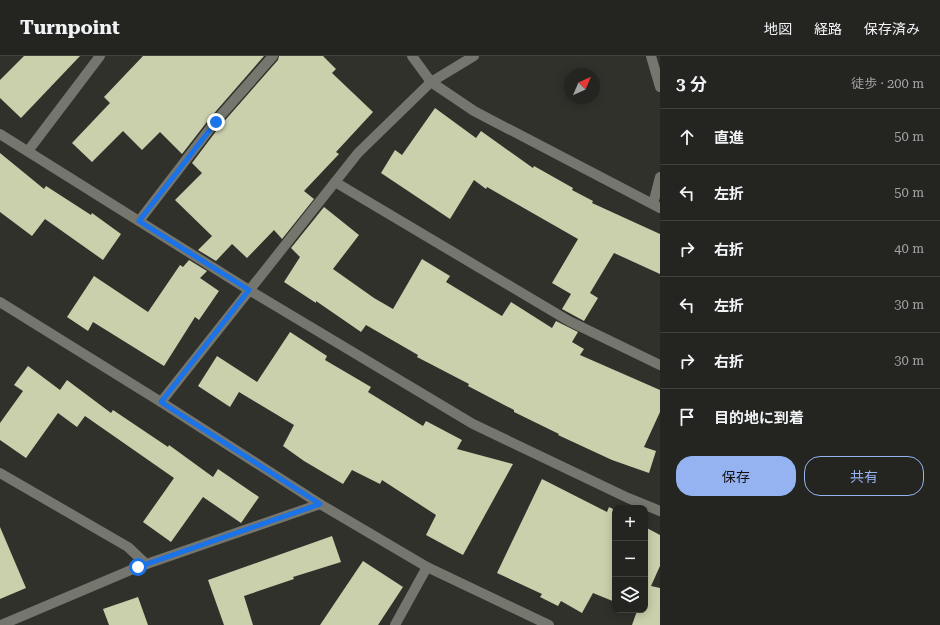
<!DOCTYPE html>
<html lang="ja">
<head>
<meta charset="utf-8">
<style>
	:root { --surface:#242520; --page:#2c2d29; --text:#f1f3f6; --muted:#a3a5a5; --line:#41423e; --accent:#95b2f1 }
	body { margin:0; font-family:"Roboto Serif","Noto Sans JP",serif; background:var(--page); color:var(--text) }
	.controls { position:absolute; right:12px; bottom:12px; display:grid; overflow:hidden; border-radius:8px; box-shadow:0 2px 10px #0003 }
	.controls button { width:36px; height:36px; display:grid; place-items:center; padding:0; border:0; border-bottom:1px solid var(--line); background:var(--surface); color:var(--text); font:20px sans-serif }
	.compass { position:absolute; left:564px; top:12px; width:36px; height:36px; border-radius:50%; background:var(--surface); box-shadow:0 2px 10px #0003; rotate:44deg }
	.stop { position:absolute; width:12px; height:12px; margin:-9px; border:3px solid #1a73e8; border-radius:50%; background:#fff }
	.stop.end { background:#1a73e8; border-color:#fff; box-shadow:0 1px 4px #0008 }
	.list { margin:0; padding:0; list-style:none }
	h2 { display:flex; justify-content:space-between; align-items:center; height:52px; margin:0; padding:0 16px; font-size:17px }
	h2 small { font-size:13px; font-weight:400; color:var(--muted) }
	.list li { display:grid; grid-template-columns:26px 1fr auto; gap:12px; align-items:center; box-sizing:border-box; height:56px; padding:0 16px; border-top:1px solid var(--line) }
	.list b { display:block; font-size:15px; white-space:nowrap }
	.list em { font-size:13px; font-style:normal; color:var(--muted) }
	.actions { display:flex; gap:8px; padding:12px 16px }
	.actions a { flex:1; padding:9px 0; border:1px solid var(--accent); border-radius:16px; text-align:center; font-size:14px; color:var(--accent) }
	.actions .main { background:var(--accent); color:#111 }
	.icon { flex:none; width:22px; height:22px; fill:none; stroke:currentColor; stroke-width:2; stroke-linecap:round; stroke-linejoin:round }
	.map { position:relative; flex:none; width:660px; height:569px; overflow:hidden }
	header { display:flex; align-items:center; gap:24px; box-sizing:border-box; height:56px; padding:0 20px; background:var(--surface); border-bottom:1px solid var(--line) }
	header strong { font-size:19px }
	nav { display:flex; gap:22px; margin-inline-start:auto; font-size:14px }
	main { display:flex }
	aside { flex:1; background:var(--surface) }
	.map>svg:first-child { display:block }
</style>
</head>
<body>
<header>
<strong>Turnpoint</strong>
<nav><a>地図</a><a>経路</a><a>保存済み</a></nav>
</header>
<main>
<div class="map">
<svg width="660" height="569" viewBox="0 0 660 569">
	<rect width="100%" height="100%" fill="#30312a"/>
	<g fill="#cad0ac">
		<path d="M24 0H80L21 62 0 42V24Z"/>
		<path d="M143 0H264L210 62 182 98 160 76 142 94 123 75 92 106 72 87 110 47 104 41Z"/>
		<path d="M279 0H323L336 13 332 17 373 56 336 96 339 98 304 135 314 143 282 183 274 174 247 202 232 188 216 205 198 194 212 180 175 144 202 117 192 107 220 70 278 4Z"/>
		<path d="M435 52 476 82 481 75 533 112 534 110 573 132 572 134 593 145 592 147 660 178V218L614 197 590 237 598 242 584 265 562 253 571 238 552 227 578 183 487 131 486 133 474 124 450 163 381 117 395 94 402 99Z"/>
		<path d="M0 97 44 133 46 130 91 159 92 157 121 178 103 204 45 163 32 180 0 156Z"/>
		<path d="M324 151 359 179 333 213 374 242 393 253 422 203 450 220 446 226 502 260 511 246 552 272 556 265 578 276 572 286 584 293 580 299 660 334V356L644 391 656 395 649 417 612 404 558 379 559 378 514 356V354L468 330 469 328 417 301 418 299 366 269 361 276 316 245V247L284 226 300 201 291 192Z"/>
		<path d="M189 204 207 215 200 222 219 235 199 264 195 261 164 310 93 266 88 275 67 261 94 220 148 256 180 209 183 211Z"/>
		<path d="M290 276 327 300 325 304 371 331 368 336 423 370 426 365 462 384 457 393 513 408 463 499 426 479 436 459 382 424 380 428 352 414 343 428 304 405 283 390 294 369 239 336 230 351 198 330 217 300 257 326Z"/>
		<path d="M28 310 60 334 67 324 111 357 113 354 168 391 169 389 213 421 218 413 259 441 241 467 203 441 171 486 143 466 174 422 85 360 77 371 58 357 26 402 0 384V367L23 335 14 329Z"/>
		<path d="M542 423 607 456 609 451 615 454V546L593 537 582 557 561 545 558 550 540 541 542 538 497 517Z"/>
		<path d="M0 471 26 532 0 543Z"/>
		<path d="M645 471 660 479V510L651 530 660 532V569H632L637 555 635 554H645Z"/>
		<path d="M332 480 341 506 293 521 294 523 244 540 253 569H224L208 524Z"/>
		<path d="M363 505 403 531 378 569H320Z"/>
		<path d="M138 541 148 569H109L103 553Z"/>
	</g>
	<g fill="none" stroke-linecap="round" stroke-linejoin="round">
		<g stroke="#75766e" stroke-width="10">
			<path d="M412 0 431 26 474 55 660 152"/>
			<path d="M651 0 660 31"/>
			<path d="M0 78 249 234 473 368 628 442 660 455"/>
			<path d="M28 95 100 0"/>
			<path d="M335 126 569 265 660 309"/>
			<path d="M653 148 660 121"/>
			<path d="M139 165 215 66 273 0"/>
			<path d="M0 246 161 346 320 448 427 511 549 569"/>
			<path d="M161 346 358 97 431 26 474 0"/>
			<path d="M0 417 128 491 146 508"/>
			<path d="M1 569 138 511 320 448"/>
			<path d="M395 569 427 511"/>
		</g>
	</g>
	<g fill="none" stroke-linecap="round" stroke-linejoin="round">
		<path stroke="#1a73e8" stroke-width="5" d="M138 511 320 448 161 346 249 234 139 165 216 66"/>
	</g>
</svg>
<div class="controls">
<button>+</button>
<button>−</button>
<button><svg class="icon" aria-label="layers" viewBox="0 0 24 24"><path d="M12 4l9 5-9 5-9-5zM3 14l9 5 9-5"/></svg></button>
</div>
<svg class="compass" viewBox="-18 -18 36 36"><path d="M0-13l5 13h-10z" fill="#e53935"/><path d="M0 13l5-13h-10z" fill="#a3a5a5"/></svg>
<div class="stop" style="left:138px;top:511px"></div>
<div class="stop end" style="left:216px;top:66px"></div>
</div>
<aside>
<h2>3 分<small>徒歩 · 200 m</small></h2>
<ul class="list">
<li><svg class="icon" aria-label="ahead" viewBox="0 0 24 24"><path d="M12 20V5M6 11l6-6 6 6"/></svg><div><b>直進</b></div><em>50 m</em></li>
<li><svg class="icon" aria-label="left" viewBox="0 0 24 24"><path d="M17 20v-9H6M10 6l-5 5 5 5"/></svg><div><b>左折</b></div><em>50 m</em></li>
<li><svg class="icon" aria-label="right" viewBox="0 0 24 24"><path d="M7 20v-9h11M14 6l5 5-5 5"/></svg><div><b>右折</b></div><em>40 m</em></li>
<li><svg class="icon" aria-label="left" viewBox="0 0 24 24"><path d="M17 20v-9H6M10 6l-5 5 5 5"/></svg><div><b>左折</b></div><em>30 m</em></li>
<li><svg class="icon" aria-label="right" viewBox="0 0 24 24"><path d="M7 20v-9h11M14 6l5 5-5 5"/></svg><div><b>右折</b></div><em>30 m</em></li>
<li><svg class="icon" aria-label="arrive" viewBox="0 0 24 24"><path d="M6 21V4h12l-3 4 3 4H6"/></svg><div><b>目的地に到着</b></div></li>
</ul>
<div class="actions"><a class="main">保存</a><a>共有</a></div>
</aside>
</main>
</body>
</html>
